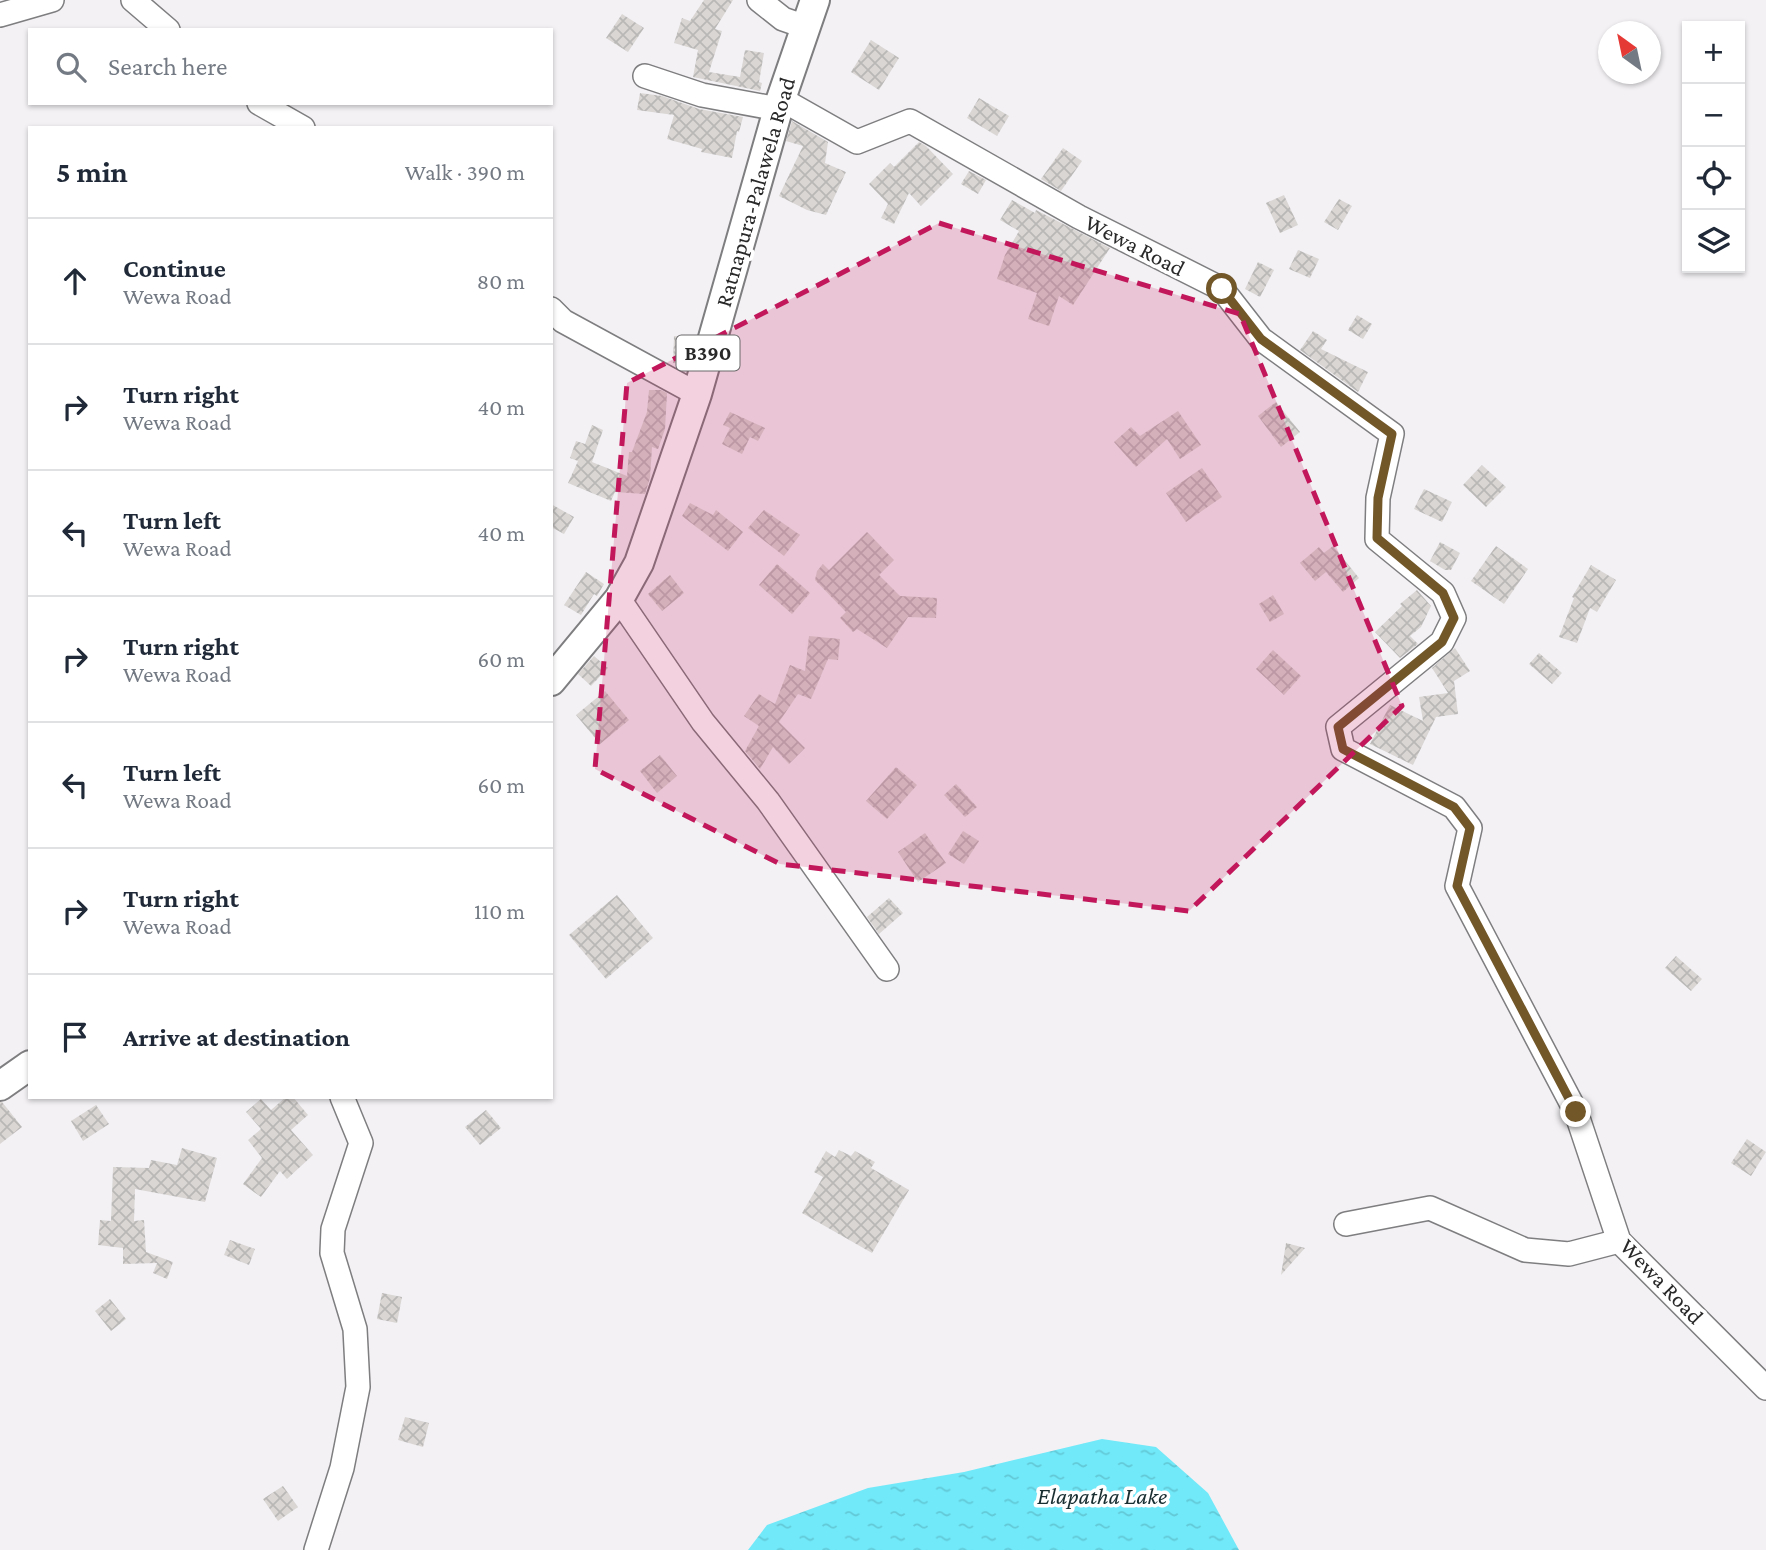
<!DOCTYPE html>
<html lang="en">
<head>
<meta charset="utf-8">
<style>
	:root { --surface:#fff; --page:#f6f6f7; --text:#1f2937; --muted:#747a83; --line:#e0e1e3 }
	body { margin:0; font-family:"Crimson Pro",serif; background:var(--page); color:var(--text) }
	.controls { position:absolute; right:21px; top:21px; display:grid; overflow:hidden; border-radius:0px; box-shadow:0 2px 5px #0004 }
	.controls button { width:63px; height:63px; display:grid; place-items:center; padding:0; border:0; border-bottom:2px solid var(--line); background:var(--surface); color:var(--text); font:35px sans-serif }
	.compass { position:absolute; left:1598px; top:21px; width:63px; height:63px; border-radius:50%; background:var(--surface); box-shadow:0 2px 5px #0004; rotate:327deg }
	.stop { position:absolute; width:21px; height:21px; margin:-16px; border:5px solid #725729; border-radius:50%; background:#fff }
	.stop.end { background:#725729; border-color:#fff; box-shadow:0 2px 7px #0008 }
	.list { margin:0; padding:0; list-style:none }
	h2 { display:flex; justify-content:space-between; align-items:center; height:91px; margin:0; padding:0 28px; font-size:30px }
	h2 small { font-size:23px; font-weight:400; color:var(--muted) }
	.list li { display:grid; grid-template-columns:46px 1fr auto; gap:21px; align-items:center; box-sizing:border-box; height:126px; padding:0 28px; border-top:2px solid var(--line) }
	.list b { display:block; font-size:26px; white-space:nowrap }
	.list p { margin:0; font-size:23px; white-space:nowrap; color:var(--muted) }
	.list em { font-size:23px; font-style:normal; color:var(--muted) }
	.icon { flex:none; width:38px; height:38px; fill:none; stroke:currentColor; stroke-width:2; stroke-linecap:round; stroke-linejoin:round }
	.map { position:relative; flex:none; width:1766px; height:1550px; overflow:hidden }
	.search { position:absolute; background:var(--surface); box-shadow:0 2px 5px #0004; left:28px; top:28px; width:525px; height:77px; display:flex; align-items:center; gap:18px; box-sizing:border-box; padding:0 24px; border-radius:0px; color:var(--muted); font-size:26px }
	.panel { position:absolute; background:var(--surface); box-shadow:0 2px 5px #0004; left:28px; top:126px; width:525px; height:973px; border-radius:0px }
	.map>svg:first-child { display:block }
</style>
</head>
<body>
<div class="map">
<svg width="1766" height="1550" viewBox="0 0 1766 1550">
	<defs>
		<pattern id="water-ripples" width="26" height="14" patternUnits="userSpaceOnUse" patternTransform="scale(1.75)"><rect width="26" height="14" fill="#71e9f9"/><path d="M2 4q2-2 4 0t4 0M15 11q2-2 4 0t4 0" fill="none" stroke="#62c8d6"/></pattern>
		<pattern id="building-cross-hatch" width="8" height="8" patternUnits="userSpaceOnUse" patternTransform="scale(1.75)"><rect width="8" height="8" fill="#d9d6d4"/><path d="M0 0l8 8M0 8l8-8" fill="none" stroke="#bab8b6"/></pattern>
	</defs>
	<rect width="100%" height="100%" fill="#f3f1f4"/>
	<path fill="url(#water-ripples)" d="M1102 1439 1156 1447 1208 1493 1239 1550H748L767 1525 868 1488 964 1472Z"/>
	<g fill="url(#building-cross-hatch)">
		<path d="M704 0H733L715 29 722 31 709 72 740 77 745 50 764 53 759 82 762 83 760 91 693 77 698 50 674 43 682 18 690 21Z"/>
		<path d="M622 14 644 28 628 52 606 38Z"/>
		<path d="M871 40 899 58 879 90 851 72Z"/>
		<path d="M640 93 662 96 699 109 743 117 739 132 737 131 732 158 701 152 702 149 667 139 674 115 637 110Z"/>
		<path d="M979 98 1009 116 997 136 967 118Z"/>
		<path d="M792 121 828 142 825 163 846 172 826 215 807 210 779 196 803 146 786 141Z"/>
		<path d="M919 142 926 146 953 174 921 206 909 193 894 224 881 218 888 204 869 184 890 163 894 167Z"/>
		<path d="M1063 148 1082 161 1061 191 1041 179Z"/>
		<path d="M969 171 986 180 978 194 961 184Z"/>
		<path d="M1284 195 1298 225 1280 233 1266 203Z"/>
		<path d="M1339 199 1352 206 1338 230 1324 222Z"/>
		<path d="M1012 200 1035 213 1036 210 1110 248 1073 305 1059 296 1049 326 1028 319 1037 293 997 279 1005 255 1019 231 1000 220Z"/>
		<path d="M1298 250 1319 259 1310 278 1289 269Z"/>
		<path d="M1258 262 1274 270 1260 297 1245 289Z"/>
		<path d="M1357 315 1372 324 1363 339 1348 330Z"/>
		<path d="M1313 331 1327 340 1321 349 1368 372 1358 392 1300 350Z"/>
		<path d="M674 336 694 337 688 364 673 363Z"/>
		<path d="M649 390H661L667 393 665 429 658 449 652 447 650 478 645 494 615 492 611 501 568 483 578 461 570 458 576 441 585 444 592 425 603 430 592 462 627 476 629 452H632L647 412Z"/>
		<path d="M1276 402 1300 432 1281 447 1258 416Z"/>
		<path d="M1178 411 1201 445 1180 459 1167 439 1136 467 1114 442 1131 427 1140 436Z"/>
		<path d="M730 412 765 428 758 441 750 437 742 454 722 444 730 428 723 425Z"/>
		<path d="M1482 465 1506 487 1486 507 1463 485Z"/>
		<path d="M1202 468 1222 497 1186 522 1166 493Z"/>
		<path d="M1424 489 1452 502 1442 522 1414 509Z"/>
		<path d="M690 503 713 515 716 510 743 532 728 551 682 516Z"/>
		<path d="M551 504 574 517 564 534 551 527Z"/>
		<path d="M764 510 800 535 784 556 748 528Z"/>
		<path d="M867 532 894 560 879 575 900 596 937 598 936 618 908 617 887 648 857 629 853 632 840 618 846 612 815 580 817 571 823 564 829 570Z"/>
		<path d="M1440 542 1460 553 1451 570H1445L1430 561Z"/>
		<path d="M1333 546 1359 578 1343 592 1326 572 1315 581 1300 563 1319 547 1324 553Z"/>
		<path d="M1496 546 1528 569 1504 604 1471 581Z"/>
		<path d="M777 564 810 593 792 614 759 585Z"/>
		<path d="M1591 565 1616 580 1597 612 1590 608 1577 643 1559 637 1574 598 1572 597Z"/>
		<path d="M586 572 604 584 597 596 594 594 581 615 564 605Z"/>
		<path d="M670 575 684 593 662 611 648 594Z"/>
		<path d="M1417 590 1431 606 1421 627 1410 636 1418 644 1400 658 1375 632 1402 606 1400 604Z"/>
		<path d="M1273 595 1284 614 1270 622 1259 604Z"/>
		<path d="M809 636 840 639 838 660 828 659 811 699 798 694 779 722 805 748 789 764 773 747 760 769 745 751 759 726 744 716 759 694 775 704 790 665 805 671Z"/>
		<path d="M1455 648 1470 671 1454 681 1458 714 1436 717 1413 765 1370 744 1390 705 1423 721 1419 697 1448 693 1432 668Z"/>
		<path d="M1273 650 1301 676 1284 695 1256 669Z"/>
		<path d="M1539 653 1562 673 1552 684 1529 664Z"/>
		<path d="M594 656 608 668 591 686 578 674Z"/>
		<path d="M605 691 629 720 600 744 576 715Z"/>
		<path d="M660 755 677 776 657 793 640 771Z"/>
		<path d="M896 767 917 785 887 819 866 801Z"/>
		<path d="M956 784 977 807 965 817 944 795Z"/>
		<path d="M963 831 979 841 964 864 948 854Z"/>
		<path d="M925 833 946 863 918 882 898 852Z"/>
		<path d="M617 895 653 938 606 979 569 935Z"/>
		<path d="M889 898 903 913 879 934 867 917Z"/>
		<path d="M1676 956 1702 979 1691 991 1665 968Z"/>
		<path d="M286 1097H293L308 1115 291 1130 313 1155 287 1179 280 1171 261 1197 243 1184 262 1158 248 1140 261 1129 246 1112 261 1099 271 1110Z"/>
		<path d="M0 1102H2L22 1127 0 1144Z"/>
		<path d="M96 1105 109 1124 83 1141 71 1121Z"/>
		<path d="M486 1110 501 1128 480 1145 465 1127Z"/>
		<path d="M1747 1139 1766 1152 1751 1176 1731 1163Z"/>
		<path d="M182 1148 217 1158 205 1202 135 1189 134 1221 144 1220 146 1252 173 1262 167 1279 153 1273 157 1263 123 1264V1248L98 1245 100 1220 111 1221 113 1167 149 1168 151 1160 177 1165Z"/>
		<path d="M839 1150 851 1156 855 1151 875 1162 871 1168 909 1190 872 1253 802 1213 823 1177 814 1172 826 1151 835 1157Z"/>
		<path d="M230 1240 255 1249 249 1265 224 1255Z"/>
		<path d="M1286 1243 1305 1248 1281 1275Z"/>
		<path d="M382 1293 402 1297 397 1323 377 1319Z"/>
		<path d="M110 1299 126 1319 111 1331 95 1311Z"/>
		<path d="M405 1417 429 1423 423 1447 398 1440Z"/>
		<path d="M283 1486 298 1507 278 1521 263 1499Z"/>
	</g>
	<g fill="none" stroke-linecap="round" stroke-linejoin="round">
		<defs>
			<g id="minor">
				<path d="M133 0 168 30"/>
				<path d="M759 0 783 19 806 27"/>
				<path d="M0 15 52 0"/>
				<path d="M645 76 702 95 778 109"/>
				<path d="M781 99 857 142 910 121 1079 217 1222 289 1261 339 1392 434 1378 498 1377 539 1443 593 1454 618 1442 642 1338 727 1343 749 1454 807 1470 828 1457 886 1576 1112 1619 1241 1766 1388"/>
				<path d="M259 103 303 128"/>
				<path d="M551 309 563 321 697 394"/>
				<path d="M619 599 703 722 768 801 887 969"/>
				<path d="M1346 1224 1430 1208 1525 1250 1569 1254 1619 1241"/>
				<path d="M316 1550 342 1468 358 1387 355 1329 332 1253 333 1229 361 1143 342 1097"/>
			</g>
			<g id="major">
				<path d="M551 681 619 599 639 563 697 394 781 99 815 0"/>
				<path d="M0 1086 30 1065"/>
			</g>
		</defs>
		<use href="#minor" stroke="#7e7d7f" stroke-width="26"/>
		<use href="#major" stroke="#7e7d7f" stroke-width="32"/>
		<use href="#minor" stroke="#fff" stroke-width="23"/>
		<use href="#major" stroke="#fff" stroke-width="28"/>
	</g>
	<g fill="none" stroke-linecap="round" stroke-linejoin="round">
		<path stroke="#725729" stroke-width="9" d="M1222 289 1261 339 1392 434 1378 498 1377 538 1443 593 1454 618 1442 642 1338 727 1343 749 1454 807 1470 828 1457 886 1576 1112"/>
	</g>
	<path fill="#c2185b" fill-opacity="0.2" stroke="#c2185b" stroke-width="5" stroke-dasharray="14 9" stroke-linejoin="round" d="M939 223 1240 314 1402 706 1189 911 780 864 595 769 627 383Z"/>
	<g text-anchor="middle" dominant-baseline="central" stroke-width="7" stroke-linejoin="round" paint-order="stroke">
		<rect fill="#fff" stroke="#6a696a" stroke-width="2" x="676.5" y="335.5" width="63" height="35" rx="5"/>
		<g font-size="21" font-weight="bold" fill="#2a292a">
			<text x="708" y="353">B390</text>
		</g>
		<g font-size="23" fill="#2a292a" stroke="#fff">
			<text transform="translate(755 192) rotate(-74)">Ratnapura-Palawela Road</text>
			<text transform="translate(1135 245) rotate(27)">Wewa Road</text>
			<text transform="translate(1662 1281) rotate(46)">Wewa Road</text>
		</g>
		<g font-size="24" font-style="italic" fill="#192e31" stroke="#fff">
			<text x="1102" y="1495">Elapatha Lake</text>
		</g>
	</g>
</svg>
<div class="controls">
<button>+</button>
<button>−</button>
<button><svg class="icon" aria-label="locate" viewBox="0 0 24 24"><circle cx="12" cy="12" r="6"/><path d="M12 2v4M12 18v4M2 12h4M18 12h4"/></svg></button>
<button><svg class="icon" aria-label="layers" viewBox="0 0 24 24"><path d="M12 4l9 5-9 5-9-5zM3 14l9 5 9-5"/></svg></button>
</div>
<svg class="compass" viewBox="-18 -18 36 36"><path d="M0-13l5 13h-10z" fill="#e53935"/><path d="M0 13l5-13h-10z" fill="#747a83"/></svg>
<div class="stop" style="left:1222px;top:289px"></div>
<div class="stop end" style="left:1576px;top:1112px"></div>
<div class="search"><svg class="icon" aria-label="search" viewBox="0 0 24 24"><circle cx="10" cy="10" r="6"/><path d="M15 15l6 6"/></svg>Search here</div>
<section class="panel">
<h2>5 min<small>Walk · 390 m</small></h2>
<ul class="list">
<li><svg class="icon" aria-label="ahead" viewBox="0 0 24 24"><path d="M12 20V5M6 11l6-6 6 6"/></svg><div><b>Continue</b><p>Wewa Road</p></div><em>80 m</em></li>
<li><svg class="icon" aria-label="right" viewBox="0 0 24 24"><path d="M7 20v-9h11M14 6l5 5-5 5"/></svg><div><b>Turn right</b><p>Wewa Road</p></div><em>40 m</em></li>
<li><svg class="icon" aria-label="left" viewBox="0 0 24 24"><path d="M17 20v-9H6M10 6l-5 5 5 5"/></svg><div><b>Turn left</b><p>Wewa Road</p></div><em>40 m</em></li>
<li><svg class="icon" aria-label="right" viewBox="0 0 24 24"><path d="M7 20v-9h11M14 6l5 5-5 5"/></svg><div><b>Turn right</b><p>Wewa Road</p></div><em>60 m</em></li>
<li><svg class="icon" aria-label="left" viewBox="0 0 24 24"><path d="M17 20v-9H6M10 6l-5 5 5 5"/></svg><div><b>Turn left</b><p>Wewa Road</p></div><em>60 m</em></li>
<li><svg class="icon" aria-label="right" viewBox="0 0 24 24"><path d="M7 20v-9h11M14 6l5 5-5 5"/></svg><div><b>Turn right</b><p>Wewa Road</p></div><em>110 m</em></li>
<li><svg class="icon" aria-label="arrive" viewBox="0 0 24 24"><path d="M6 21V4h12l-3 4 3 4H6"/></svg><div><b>Arrive at destination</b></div></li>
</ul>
</section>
</div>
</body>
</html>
